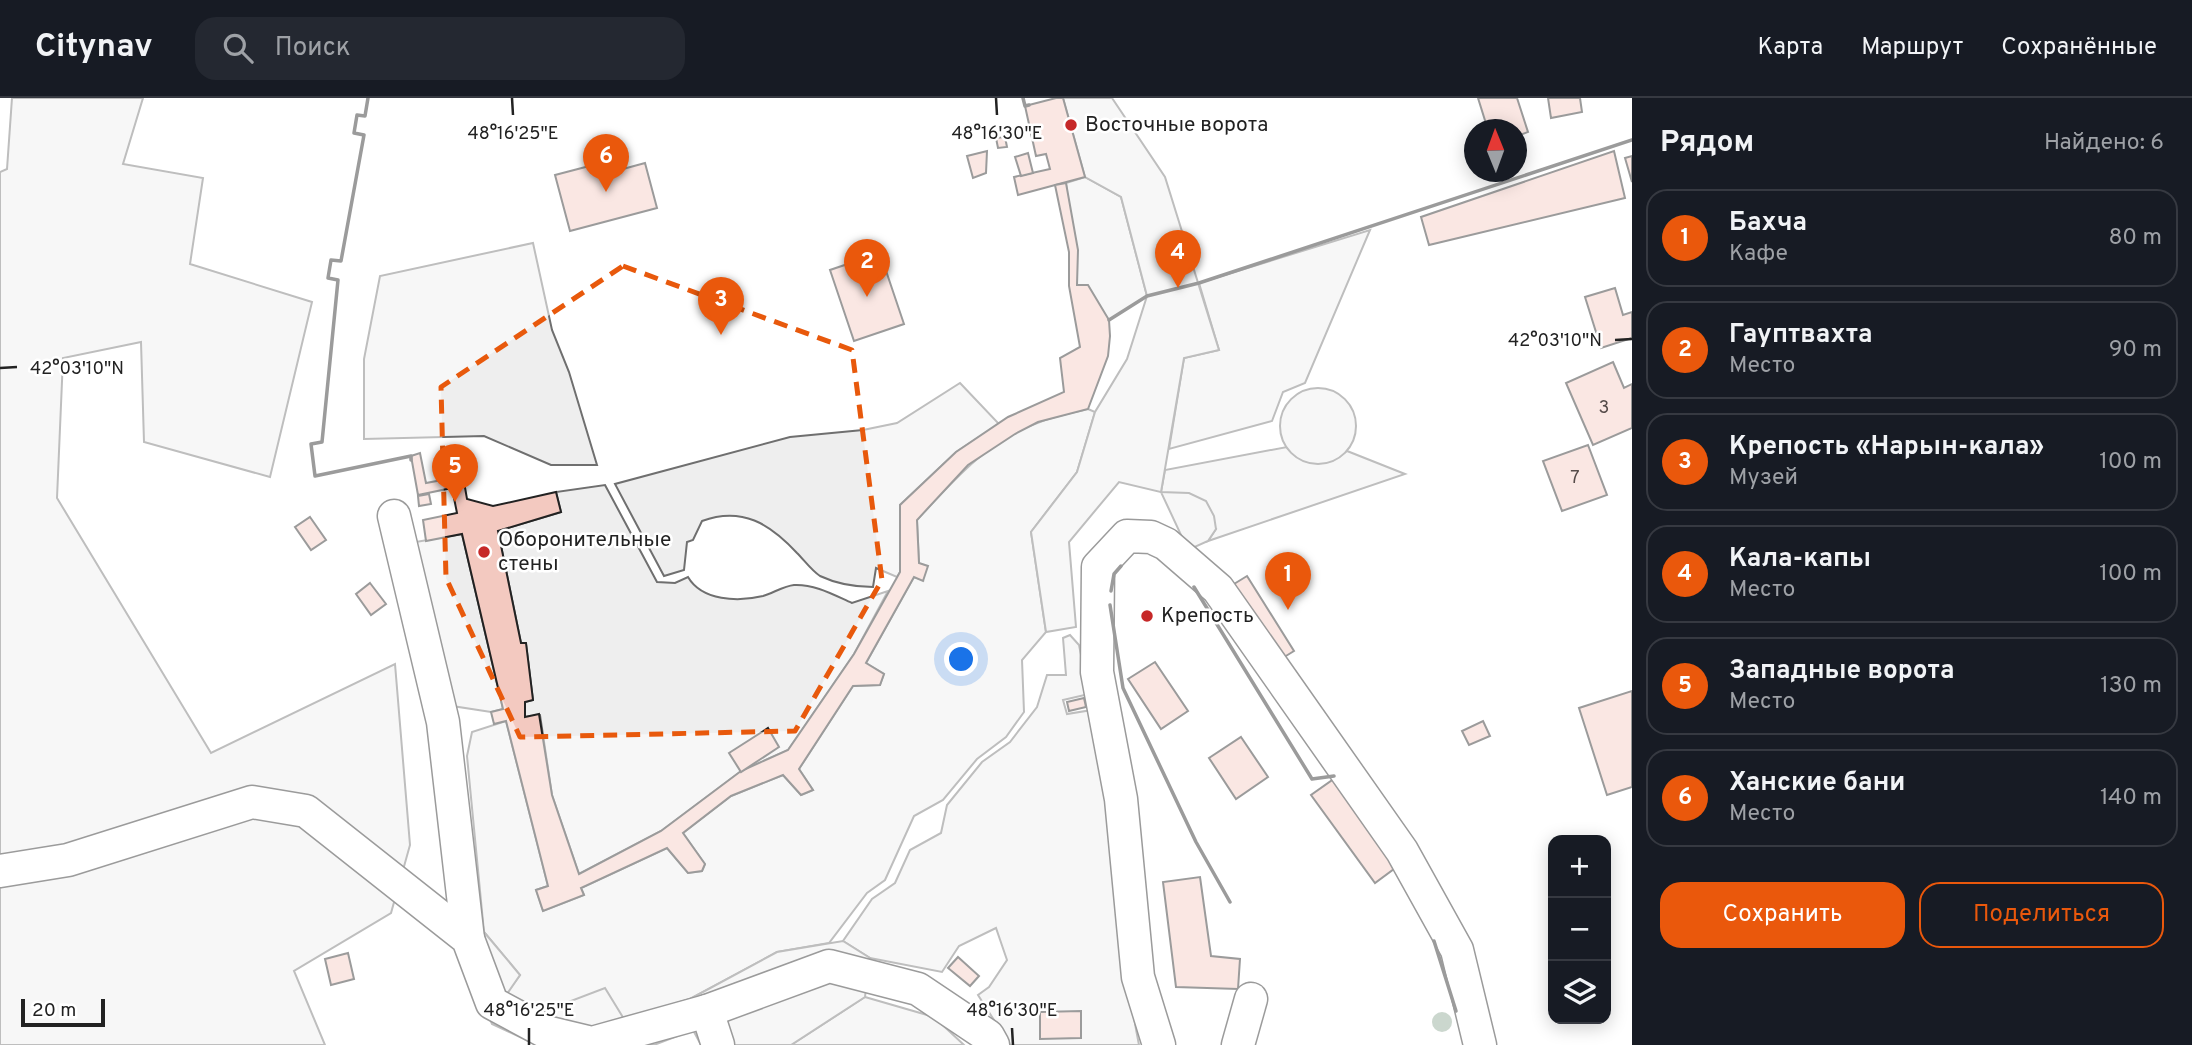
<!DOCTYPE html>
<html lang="ru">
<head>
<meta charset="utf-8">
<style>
	:root { --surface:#171b24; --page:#242831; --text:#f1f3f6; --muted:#9ea1a6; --line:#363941; --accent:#ea580c }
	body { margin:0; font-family:Overpass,sans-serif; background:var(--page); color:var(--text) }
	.controls { position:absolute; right:21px; bottom:21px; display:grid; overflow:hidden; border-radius:14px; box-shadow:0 4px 18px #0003 }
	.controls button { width:63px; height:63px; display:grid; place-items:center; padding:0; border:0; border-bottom:2px solid var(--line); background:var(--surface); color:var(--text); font:35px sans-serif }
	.compass { position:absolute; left:1464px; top:21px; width:63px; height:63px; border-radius:50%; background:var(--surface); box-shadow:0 4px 18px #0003; rotate:359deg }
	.scale { position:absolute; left:21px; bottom:18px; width:84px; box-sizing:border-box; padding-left:7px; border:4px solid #222; border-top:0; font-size:19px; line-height:24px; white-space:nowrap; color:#222; -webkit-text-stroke:5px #fff; paint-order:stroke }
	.you { position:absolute; left:962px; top:562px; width:24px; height:24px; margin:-18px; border:5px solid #fff; border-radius:50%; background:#1a73e8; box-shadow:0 0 0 10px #1a73e833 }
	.badge { display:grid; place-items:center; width:46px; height:46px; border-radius:50%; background:var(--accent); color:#fff; font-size:23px; font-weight:700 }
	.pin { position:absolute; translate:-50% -58px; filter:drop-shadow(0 2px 4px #0008) }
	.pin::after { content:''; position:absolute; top:37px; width:24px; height:21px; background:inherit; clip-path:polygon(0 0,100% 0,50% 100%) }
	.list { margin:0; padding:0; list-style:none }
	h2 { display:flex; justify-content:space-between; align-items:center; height:91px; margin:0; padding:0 28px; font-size:30px }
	h2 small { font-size:23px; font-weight:400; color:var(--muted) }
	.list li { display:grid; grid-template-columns:46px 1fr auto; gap:21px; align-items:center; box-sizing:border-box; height:98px; margin:0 14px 14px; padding:0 14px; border:2px solid var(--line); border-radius:21px }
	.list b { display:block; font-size:26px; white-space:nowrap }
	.list p { margin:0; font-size:23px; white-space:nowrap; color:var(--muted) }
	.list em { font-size:23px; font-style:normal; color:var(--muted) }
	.actions { display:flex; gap:14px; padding:21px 28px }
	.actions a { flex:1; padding:16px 0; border:2px solid var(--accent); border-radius:21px; text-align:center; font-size:24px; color:var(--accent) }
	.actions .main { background:var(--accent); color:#fff }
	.icon { flex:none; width:38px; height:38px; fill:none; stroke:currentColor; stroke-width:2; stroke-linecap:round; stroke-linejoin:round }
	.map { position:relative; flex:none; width:1632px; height:947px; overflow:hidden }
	header { display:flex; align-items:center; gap:42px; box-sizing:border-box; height:98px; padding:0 35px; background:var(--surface); border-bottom:2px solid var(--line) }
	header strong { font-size:33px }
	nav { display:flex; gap:38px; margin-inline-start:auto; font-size:24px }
	.search { width:490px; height:63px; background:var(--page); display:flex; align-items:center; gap:18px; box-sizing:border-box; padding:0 24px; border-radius:21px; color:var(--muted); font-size:26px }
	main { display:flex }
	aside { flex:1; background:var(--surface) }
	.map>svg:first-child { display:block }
</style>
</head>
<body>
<header>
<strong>Citynav</strong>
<div class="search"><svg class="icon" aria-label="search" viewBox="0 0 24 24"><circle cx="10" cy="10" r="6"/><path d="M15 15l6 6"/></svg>Поиск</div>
<nav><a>Карта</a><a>Маршрут</a><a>Сохранённые</a></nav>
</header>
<main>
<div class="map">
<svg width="1632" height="947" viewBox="0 0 1632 947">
	<rect width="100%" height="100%" fill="#fff"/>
	<g fill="#eee" stroke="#6f6f6f" stroke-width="2">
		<path d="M12 0H143L123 66 203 80 190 166 312 204 270 379 144 344 141 244 63 260 57 400 211 655 395 566 410 747 391 815 294 873 325 947H0V74L7 71Z"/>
		<path d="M1085 79 1121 99 1147 198 1109 222 1077 187 1066 85Z"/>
		<path d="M1370 132 1305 285 1283 294 1272 323 1169 351 1184 260 1219 252 1199 185Z"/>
		<path d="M533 145 552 232 569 274 597 367H551L484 338 364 341V261L380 178Z"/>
		<path d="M960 285 999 326 956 354 900 407V474L897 479 876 470 873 489C855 489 837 486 820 478 812 473 804 462 797 455 770 426 742 408 702 423L693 442 687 444 684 472 664 478 615 386 790 339 863 332 897 325Z"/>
		<path d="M1088 311 1095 314 1077 374 1031 434 1046 534 1022 562 1024 614 1006 639 977 661 943 702 914 718 885 782 867 795 829 845 777 854 690 901 624 921 537 916 506 896 520 877 484 834 467 658 472 634 506 623 548 788 536 792 543 813 584 797 581 790 667 750 688 775 702 773 705 766 683 735 731 698 783 677 801 697 813 692 799 671 853 588 880 587 884 576 866 565 914 479 923 482 919 465 917 422C952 384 989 341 1040 324 1056 318 1072 315 1088 311Z"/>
		<path d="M1287 349C1305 369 1326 370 1347 353L1405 376 1208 443 1216 431 1161 394 1165 372Z"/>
		<path d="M605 387 657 484 675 485 688 479C702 503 738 504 763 498 773 495 784 488 794 487 815 486 834 497 852 505L888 493 854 556 788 652 741 673 661 733 579 776 552 697 540 617 525 619V604L533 602 526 546 521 545 498 433 561 414 556 394Z"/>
		<path d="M1070 537 1079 547 1089 596 1063 602 1067 616 1092 612C1115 723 1117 836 1139 947H1010L978 897 989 889 1007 862 996 830 959 848 942 874 870 860 843 843 872 801 895 785 910 752 941 735 947 707 982 664 1010 644 1037 609 1047 577H1066L1063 540Z"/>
		<path d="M865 899 934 919 964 947H791Z"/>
	</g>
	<g fill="#ededed" stroke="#6f6f6f" stroke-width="2">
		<path d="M1063 0H1112L1165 79 1219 252 1184 260 1161 394 1189 395 1206 403 1214 418 1216 431 1208 443 1188 452 1161 394 1119 384 1069 444 1076 529 1046 534 1031 434 1077 374 1095 314 1127 261 1147 198 1121 99 1085 79Z"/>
		<circle cx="1318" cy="328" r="38"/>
		<path d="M462 436 503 611 491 614 446 607 410 445Z"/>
		<path d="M484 834 520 877 507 896 537 916 605 890 624 921 690 901 777 854 843 843 870 860 865 899 791 947H701L693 932 654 947H537L492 926 459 845Z"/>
	</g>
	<g fill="#f3c9c0" stroke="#222" stroke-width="2">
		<path d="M1056 0H1063L1085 79 1018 97 1014 79 1050 71 1046 56 1036 58 1025 8Z"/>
		<path d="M1478 0H1517L1528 34 1517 38V32H1488Z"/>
		<path d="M1548 0H1580L1582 14 1551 20Z"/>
		<path d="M1005 39 1007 49 998 50 996 40Z"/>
		<path d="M987 53 986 75 973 80 967 58Z"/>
		<path d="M1614 53 1625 100 1429 147 1421 119Z"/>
		<path d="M1028 55 1033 75 1021 78 1015 59Z"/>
		<path d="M1632 58V84L1625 60Z"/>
		<path d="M620 60 623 71 645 65 657 110 570 133 555 77Z"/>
		<path d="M1066 85 1078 152 1077 187H1088L1109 222 1110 238 1108 258 1088 311 1038 324 1015 336 968 367 917 422 919 465 928 468 923 483 914 479 866 565 884 576 880 587 853 588 799 671 813 692 801 697 783 677 731 698 683 735 705 766 702 773 688 775 667 750 581 790 584 797 543 813 536 792 548 788 506 623 494 626 491 614 503 611 462 436 426 443 423 422 457 415 452 390 418 397 411 358 420 355 426 385 463 378 467 401 493 408 556 394 561 414 498 433 521 545H526L533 602 525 604V619L539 616 552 697 579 776 661 733 741 673 788 652 854 556 900 474V407L956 354 1008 319 1064 294 1060 260 1080 249 1069 188V154L1055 87Z"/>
		<path d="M880 155 904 226 854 243 830 172Z"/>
		<path d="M1615 190 1623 217 1632 214V240L1601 250 1585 199Z"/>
		<path d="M1613 264 1624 290 1632 286V330L1593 347 1566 285Z"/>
		<path d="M1588 347 1607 397 1562 413 1543 363Z"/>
		<path d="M429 396 431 406 419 408 418 398Z"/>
		<path d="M310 419 326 442 311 452 295 429Z"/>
		<path d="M1247 478 1294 553 1281 561 1234 486Z"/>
		<path d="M370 485 386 506 371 517 356 496Z"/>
		<path d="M1155 564 1188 613 1161 631 1128 581Z"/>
		<path d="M1632 593V689L1607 697 1579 610Z"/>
		<path d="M1084 600 1086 609 1069 613 1067 604Z"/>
		<path d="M1483 623 1490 638 1469 647 1462 633Z"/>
		<path d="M768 630 779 649 741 674 729 655Z"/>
		<path d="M1241 639 1268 679 1236 701 1209 660Z"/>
		<path d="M1338 678 1402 765 1375 785 1311 697Z"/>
		<path d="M1200 779 1211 858 1240 861 1238 891 1176 889 1163 784Z"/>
		<path d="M348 855 354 881 331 887 325 861Z"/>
		<path d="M958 859 979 878 970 888 948 870Z"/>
		<path d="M1081 913V940L1040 941V914Z"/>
	</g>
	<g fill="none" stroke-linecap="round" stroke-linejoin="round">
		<defs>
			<g id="minor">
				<path d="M394 418 443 624 468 841"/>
				<path d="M0 773 68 762 252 704 306 713 468 841 492 905 546 934 592 945 707 913 829 868 918 891 988 938 993 947"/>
				<path d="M707 913 718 947"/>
				<path d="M1159 947 1138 879 1121 701 1097 574 1098 469 1127 438 1151 439 1166 446 1218 491 1402 753 1457 852 1480 947"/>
				<path d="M1238 947 1251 901"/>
			</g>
		</defs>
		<use href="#minor" stroke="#222" stroke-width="35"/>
		<use href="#minor" stroke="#fff" stroke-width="32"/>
		<g stroke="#222" stroke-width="3.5">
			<path d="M368 0 365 18 357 17 354 35 364 37 341 163 331 162 328 180 338 182 322 344 311 346 315 378 411 358V362"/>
			<path d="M1023 0 1025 8 1029 7"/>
			<path d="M1109 222 1147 198 1199 185 1632 42"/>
			<path d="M1194 489 1312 681 1334 678"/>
			<path d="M1111 493 1114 476 1121 468"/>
			<path d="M1110 507 1123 590 1196 744 1230 804"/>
			<path d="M1434 843 1456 913"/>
		</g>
	</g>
	<circle fill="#8da692" cx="1442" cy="924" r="10"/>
	<path d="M0 0H1632V947H0ZM623 168 852 252 882 482 795 633 520 639 446 480 441 289Z" fill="#fff" fill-opacity=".55" fill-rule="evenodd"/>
	<path fill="none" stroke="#e8590c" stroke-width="5" stroke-dasharray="14 9" stroke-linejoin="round" d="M623 168 852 252 882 482 795 633 520 639 446 480 441 289Z"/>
	<path fill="none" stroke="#222" stroke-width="2.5" d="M512 0 513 17M996 0 997 17M1615 242 1632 241M0 270 17 269M529 930V947M1012 930 1013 947"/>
	<g fill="#c62828" stroke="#fff" stroke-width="2.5">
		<circle cx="1071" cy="27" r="7"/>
		<circle cx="484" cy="454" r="7"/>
		<circle cx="1147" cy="518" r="7"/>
	</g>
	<g text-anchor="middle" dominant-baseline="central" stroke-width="5" stroke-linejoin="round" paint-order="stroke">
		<g font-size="18" fill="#564c4a">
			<text x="1604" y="310">3</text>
			<text x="1575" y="380">7</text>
		</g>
		<g font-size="21" fill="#222" stroke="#fff" text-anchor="start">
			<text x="1085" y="27">Восточные ворота</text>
			<text x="498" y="442">Оборонительные<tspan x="498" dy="24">стены</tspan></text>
			<text x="1161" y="518">Крепость</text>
		</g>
	</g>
	<g font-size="18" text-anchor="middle" fill="#222" stroke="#fff" stroke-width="5" stroke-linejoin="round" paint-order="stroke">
		<text x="513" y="41">48°16'25"E</text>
		<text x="997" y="41">48°16'30"E</text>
		<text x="1555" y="248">42°03'10"N</text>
		<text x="77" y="276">42°03'10"N</text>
		<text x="529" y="918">48°16'25"E</text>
		<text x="1012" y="918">48°16'30"E</text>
	</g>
</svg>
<div class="controls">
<button>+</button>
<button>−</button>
<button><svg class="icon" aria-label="layers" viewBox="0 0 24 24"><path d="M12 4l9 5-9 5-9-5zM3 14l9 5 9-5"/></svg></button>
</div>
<svg class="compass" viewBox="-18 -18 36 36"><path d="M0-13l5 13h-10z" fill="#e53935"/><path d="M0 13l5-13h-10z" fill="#9ea1a6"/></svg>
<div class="scale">20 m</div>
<div class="you"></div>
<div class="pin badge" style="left:1288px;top:512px">1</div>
<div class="pin badge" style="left:867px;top:199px">2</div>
<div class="pin badge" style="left:721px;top:237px">3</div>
<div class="pin badge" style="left:1178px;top:190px">4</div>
<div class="pin badge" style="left:455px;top:404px">5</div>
<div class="pin badge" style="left:606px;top:94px">6</div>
</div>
<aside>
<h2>Рядом<small>Найдено: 6</small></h2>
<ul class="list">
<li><span class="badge">1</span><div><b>Бахча</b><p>Кафе</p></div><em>80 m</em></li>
<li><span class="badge">2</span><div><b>Гауптвахта</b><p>Место</p></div><em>90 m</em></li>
<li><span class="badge">3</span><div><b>Крепость «Нарын-кала»</b><p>Музей</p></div><em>100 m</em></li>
<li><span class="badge">4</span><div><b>Кала-капы</b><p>Место</p></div><em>100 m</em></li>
<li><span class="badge">5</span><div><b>Западные ворота</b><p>Место</p></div><em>130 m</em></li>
<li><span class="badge">6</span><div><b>Ханские бани</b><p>Место</p></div><em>140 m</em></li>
</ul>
<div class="actions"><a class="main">Сохранить</a><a>Поделиться</a></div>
</aside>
</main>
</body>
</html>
